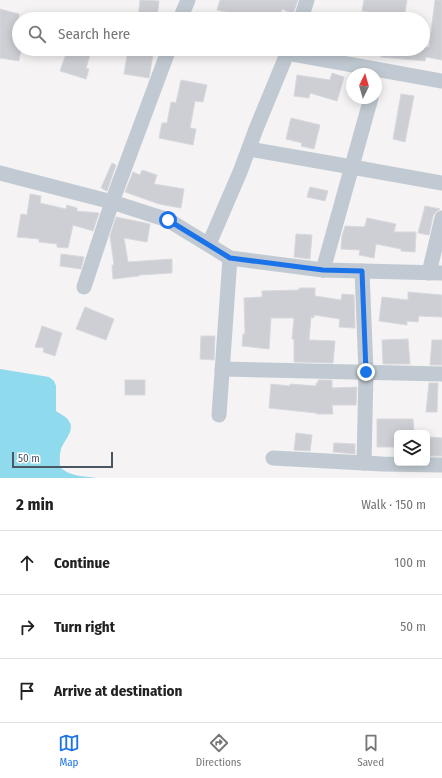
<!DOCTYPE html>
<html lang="en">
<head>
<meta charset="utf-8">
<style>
	:root { --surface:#fff; --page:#f6f6f6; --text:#222; --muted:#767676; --line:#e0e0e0; --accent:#1a73e8 }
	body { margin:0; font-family:"Fira Sans Condensed",sans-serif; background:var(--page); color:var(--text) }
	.controls { position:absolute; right:12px; bottom:12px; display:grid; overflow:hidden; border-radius:6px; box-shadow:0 2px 10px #0003 }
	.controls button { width:36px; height:36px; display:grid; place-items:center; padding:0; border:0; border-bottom:1px solid var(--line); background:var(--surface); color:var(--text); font:20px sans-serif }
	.compass { position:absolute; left:346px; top:68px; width:36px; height:36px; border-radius:50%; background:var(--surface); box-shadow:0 2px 10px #0003; rotate:5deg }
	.scale { position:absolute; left:12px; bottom:10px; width:101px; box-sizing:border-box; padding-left:4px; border:2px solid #4a5661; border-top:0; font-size:11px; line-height:14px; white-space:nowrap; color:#4a5661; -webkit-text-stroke:3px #fff; paint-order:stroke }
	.stop { position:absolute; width:12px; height:12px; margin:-9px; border:3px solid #1a73e8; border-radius:50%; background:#fff }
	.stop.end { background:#1a73e8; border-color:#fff; box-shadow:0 1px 4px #0008 }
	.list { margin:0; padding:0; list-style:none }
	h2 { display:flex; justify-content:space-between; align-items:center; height:52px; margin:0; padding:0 16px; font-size:17px }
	h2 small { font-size:13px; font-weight:400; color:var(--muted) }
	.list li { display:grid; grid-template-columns:26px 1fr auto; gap:12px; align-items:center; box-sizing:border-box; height:64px; padding:0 16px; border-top:1px solid var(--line) }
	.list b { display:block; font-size:15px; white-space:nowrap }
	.list em { font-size:13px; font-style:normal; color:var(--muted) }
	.icon { flex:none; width:22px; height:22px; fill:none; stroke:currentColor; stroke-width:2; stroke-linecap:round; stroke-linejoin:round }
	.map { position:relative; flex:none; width:442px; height:478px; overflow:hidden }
	.search { position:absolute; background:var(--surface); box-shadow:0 2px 10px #0003; left:12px; right:12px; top:12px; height:44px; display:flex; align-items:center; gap:10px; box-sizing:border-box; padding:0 14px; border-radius:22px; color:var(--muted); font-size:15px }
	.sheet { height:244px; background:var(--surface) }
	nav { display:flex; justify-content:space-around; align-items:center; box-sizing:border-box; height:56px; border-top:1px solid var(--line); background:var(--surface); font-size:11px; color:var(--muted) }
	nav a { display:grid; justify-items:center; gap:2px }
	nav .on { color:var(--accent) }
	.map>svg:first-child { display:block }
</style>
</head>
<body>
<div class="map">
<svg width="442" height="478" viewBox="0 0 442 478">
	<rect width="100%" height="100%" fill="#f5f3f3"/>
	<path fill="#90daee" d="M0 369 49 377 54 381 56 386V411C60 414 68 417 70 423 74 431 64 441 61 449 59 455 60 461 60 467 70 477 84 476 96 478H0Z"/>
	<g fill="#cdcfd5" stroke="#d7d9de">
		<path d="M140 0 159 1 157 19H138Z"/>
		<path d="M220 0H298L293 14 282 9 279 19H249V17L217 10Z"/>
		<path d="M364 0H407L404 18 362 11Z"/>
		<path d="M435 0H442V60L426 57 425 61 381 57V49H423V47H429Z"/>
		<path d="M0 9 19 14V49H21L19 61 0 58Z"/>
		<path d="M74 49H92L86 68 89 69 86 79 60 71 66 54 72 56Z"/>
		<path d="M128 49H154L149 78 124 74Z"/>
		<path d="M332 73 344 77 337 101 310 93 309 98 294 96 297 75 330 80Z"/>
		<path d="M181 80 207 85 203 102 195 101 190 128 196 129 193 145 159 138 162 123H167L171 102 176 103Z"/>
		<path d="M401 94 414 96 405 142 393 139Z"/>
		<path d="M291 118 320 125 314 149 301 146 302 143 286 139Z"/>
		<path d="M112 163 116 165 107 191 101 188Z"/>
		<path d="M142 170 157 175 154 184 184 189 181 208 159 204 125 192 133 172 140 175Z"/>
		<path d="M310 187 328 191 325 201 307 197Z"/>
		<path d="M30 194 41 196 40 203 66 209 67 205 77 208V211L99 213 93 231 73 225 68 248 57 247V244L39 242V239L17 237 21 214 27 215Z"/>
		<path d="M425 206 440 209 436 212 433 216 429 235 418 233Z"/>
		<path d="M116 217 150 224 147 242 124 238 128 262 172 259V273L139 275V276L113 279 112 265H114L110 236Z"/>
		<path d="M367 218 396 224 394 232H416L415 252 401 251V249L376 244 374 258 359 255 360 250 341 249 342 236 345 226 364 227V226H365Z"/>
		<path d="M296 234 312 235 310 259 294 257Z"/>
		<path d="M61 254 84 257 81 269 60 266Z"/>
		<path d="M299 288H315V296L341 300 342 294 354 295 355 328 339 327 340 319 314 315V318L311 317 309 340 335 341 333 363 294 362V339H292L294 318H271L269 349 242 346 243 334H245L244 298 262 297V291L299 290Z"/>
		<path d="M408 292 442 295V317L419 316 418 322 407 321V325L379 321 382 297 408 300Z"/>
		<path d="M85 307 114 319 106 340 76 329Z"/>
		<path d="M42 326 62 333 55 356 43 352 44 348 35 347Z"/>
		<path d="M201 336H215L214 360 200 359Z"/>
		<path d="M408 339 410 364H383L382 340Z"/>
		<path d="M432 340H442V365H430Z"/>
		<rect x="125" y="380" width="20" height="15"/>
		<path d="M318 380H332V388L357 387 356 405H332L333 414H317L316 413 269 408 271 384 290 386V384L316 386V383H318Z"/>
		<path d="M429 383H438L437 412H426Z"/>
		<path d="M377 419H413L414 433H397L396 447H377Z"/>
		<path d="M296 433 312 435 310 451 294 450Z"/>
		<path d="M430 437 442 438V456H429Z"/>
		<path d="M334 443 355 444V454L333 452Z"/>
	</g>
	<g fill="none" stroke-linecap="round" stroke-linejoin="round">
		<g stroke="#c1cad2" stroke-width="15">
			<path d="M180 19 188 0"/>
			<path d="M301 19 307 0"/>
			<path d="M287 53 442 81"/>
			<path d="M249 149 352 167 442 183"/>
			<path d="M0 173 112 202 168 220 230 258 323 270 442 273"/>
			<path d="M209 244 240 172 256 129 289 49"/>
			<path d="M323 270 371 98"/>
			<path d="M362 271 366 372 364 463"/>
			<path d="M429 273 442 218"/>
			<path d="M84 287 112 202 169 49"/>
			<path d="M222 369 442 374"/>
			<path d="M219 415 230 258"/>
			<path d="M273 458 382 464 442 465"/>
		</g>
	</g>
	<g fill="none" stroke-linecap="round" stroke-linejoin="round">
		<path stroke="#1a73e8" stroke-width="5" d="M168 220 230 258 323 270 362 271 366 372"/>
	</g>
</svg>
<div class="controls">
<button><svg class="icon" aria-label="layers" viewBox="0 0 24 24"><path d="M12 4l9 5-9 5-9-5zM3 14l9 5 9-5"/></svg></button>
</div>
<svg class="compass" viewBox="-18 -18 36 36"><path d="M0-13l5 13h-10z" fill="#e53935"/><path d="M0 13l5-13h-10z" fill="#767676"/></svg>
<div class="scale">50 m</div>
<div class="stop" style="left:168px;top:220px"></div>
<div class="stop end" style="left:366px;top:372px"></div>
<div class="search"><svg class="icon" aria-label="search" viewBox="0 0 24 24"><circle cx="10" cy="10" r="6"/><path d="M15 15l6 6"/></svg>Search here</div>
</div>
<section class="sheet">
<h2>2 min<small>Walk · 150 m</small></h2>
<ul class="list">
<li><svg class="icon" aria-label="ahead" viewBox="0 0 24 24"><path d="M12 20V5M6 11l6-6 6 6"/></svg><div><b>Continue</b></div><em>100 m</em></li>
<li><svg class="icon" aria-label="right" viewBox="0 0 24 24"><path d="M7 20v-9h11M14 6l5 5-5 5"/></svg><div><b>Turn right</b></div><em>50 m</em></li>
<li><svg class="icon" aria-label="arrive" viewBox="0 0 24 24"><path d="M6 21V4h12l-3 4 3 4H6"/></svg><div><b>Arrive at destination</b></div></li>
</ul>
</section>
<nav>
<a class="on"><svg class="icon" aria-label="map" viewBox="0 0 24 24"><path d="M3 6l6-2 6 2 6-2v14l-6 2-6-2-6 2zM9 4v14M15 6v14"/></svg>Map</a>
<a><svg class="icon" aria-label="directions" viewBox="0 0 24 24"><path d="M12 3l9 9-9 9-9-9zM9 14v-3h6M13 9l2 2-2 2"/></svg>Directions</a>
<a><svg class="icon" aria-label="saved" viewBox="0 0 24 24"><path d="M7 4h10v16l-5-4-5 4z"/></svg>Saved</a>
</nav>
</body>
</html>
